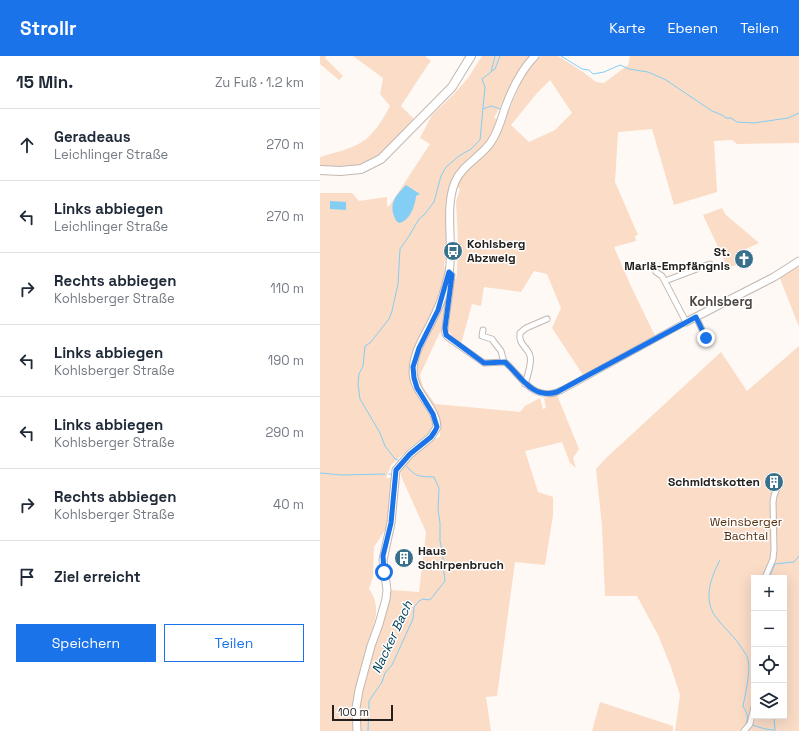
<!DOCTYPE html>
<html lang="de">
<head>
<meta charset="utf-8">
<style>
	:root { --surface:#fff; --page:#f6f6f7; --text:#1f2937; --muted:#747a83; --line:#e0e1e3; --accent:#1a73e8 }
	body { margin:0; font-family:"Space Grotesk",sans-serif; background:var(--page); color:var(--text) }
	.controls { position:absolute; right:12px; bottom:12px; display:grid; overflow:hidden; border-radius:0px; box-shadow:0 4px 16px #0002 }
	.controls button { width:36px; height:36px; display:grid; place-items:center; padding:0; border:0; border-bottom:1px solid var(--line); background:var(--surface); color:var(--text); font:20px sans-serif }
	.scale { position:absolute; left:12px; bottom:10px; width:61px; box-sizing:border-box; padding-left:4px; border:2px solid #23201d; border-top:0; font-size:11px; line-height:14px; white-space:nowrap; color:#23201d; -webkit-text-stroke:3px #fff; paint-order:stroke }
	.stop { position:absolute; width:12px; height:12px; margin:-9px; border:3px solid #1a73e8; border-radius:50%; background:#fff }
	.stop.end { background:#1a73e8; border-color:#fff; box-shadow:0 1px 4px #0008 }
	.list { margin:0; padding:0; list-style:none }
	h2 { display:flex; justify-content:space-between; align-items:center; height:52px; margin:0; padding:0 16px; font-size:17px }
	h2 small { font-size:13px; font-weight:400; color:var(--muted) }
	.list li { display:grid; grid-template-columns:26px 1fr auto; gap:12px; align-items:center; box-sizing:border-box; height:72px; padding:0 16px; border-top:1px solid var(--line) }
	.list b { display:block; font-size:15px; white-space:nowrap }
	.list p { margin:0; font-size:13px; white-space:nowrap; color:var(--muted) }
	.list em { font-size:13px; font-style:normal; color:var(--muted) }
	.actions { display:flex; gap:8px; padding:12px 16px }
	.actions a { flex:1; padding:9px 0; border:1px solid var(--accent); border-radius:0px; text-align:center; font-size:14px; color:var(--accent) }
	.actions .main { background:var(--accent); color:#fff }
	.icon { flex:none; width:22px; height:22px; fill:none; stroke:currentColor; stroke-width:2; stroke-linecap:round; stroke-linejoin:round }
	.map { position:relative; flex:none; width:479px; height:675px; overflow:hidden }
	header { display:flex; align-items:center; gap:24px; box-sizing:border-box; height:56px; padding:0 20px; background:var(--accent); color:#fff }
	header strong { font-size:19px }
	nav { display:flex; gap:22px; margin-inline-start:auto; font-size:14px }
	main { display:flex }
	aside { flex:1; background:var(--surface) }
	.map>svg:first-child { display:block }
</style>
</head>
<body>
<header>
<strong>Strollr</strong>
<nav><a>Karte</a><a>Ebenen</a><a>Teilen</a></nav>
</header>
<main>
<aside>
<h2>15 Min.<small>Zu Fuß · 1.2 km</small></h2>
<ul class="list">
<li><svg class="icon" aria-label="ahead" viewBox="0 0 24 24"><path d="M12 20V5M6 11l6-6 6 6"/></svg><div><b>Geradeaus</b><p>Leichlinger Straße</p></div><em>270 m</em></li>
<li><svg class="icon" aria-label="left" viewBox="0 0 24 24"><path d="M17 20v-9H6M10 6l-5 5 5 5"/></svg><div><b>Links abbiegen</b><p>Leichlinger Straße</p></div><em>270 m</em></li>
<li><svg class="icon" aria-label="right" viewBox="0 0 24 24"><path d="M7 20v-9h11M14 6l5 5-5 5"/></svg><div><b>Rechts abbiegen</b><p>Kohlsberger Straße</p></div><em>110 m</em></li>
<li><svg class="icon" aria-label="left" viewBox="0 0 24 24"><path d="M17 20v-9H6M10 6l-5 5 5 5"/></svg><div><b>Links abbiegen</b><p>Kohlsberger Straße</p></div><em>190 m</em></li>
<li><svg class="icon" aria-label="left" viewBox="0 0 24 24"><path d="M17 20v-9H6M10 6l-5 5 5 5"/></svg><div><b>Links abbiegen</b><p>Kohlsberger Straße</p></div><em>290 m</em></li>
<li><svg class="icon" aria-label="right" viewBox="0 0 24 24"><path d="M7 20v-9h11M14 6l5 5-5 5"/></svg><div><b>Rechts abbiegen</b><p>Kohlsberger Straße</p></div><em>40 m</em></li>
<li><svg class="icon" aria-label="arrive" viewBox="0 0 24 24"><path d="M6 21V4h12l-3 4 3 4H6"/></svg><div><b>Ziel erreicht</b></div></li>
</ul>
<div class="actions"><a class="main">Speichern</a><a>Teilen</a></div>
</aside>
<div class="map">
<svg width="479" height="675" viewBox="0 0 479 675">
	<rect width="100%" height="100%" fill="#fff9f5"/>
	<g fill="#fadcc7" fill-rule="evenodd">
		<path d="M0 0H6L5 2 23 20 19 24 0 8Z"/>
		<path d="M33 0H105L111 5 107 10 81 50 95 64 61 99 38 112H0V101C15 96 34 93 46 83 57 74 64 61 70 50L60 38 63 22Z"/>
		<path d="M162 0H210L198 17 174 62 184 66 205 17 211 8 221 0H238L263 16 276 26 284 27 308 9 310 0H479V87L417 88 412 84 394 85 397 136 354 149 332 73 298 76 295 126 318 179 315 180 316 185 294 191 310 228 335 280 263 319 232 272 241 252 227 218 214 215 201 236 164 231 161 250 152 248 141 288 133 282 128 274 134 223H136L137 219 138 187 136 145 140 133 131 127 127 140V200L124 206 125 216 123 230 90 304C89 321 97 337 105 352 109 360 112 362 113 372L108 378 92 390 71 409 66 422H71L69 468 54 491 53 521 49 533C63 552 53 570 47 590L54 591 71 534 99 536 106 476 81 420 80 413 90 402 120 380 119 365 97 325 96 312 97 300 115 266 127 238 128 239 122 277 120 276 100 319 103 331 115 348 200 356 205 350 220 342 223 353 226 352 224 342 237 339 259 393 253 402 256 412 250 407 242 386 205 395 218 436 233 441V459L225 509 195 506 177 640 166 641 171 675H0V137H32L39 145 67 141V151L70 149 110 88 100 82 112 59 133 39 148 22ZM230 24 252 57 235 74 209 86 191 69 218 36Z"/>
		<path d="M402 152 406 159 439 187 415 198 419 208 408 212 383 159Z"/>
		<path d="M479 207V271L459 220Z"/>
		<path d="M479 290V675H355L360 639 351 611 338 579 317 540H285L282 470 276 413 285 403 401 296 427 335ZM434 522H464V660H434Z"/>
		<path d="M280 646 353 670V675H272Z"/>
	</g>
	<g fill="#83cef5">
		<path d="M86 129 100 138 96 140C95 150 90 165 79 167 76 165 75 163 74 160 69 145 77 139 86 129Z"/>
		<path d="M10 145 26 146V154L10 153Z"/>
	</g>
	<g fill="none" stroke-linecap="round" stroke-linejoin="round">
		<g stroke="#83cef5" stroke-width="1">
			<path d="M241 0 262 13 269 14 273 18 284 16 300 9 309 13 328 16 346 24 392 55 402 59 406 62H411L417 66 434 67 468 62 479 57"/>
			<path d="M172 15 175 13 180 0"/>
			<path d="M163 53 171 50 181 53"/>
			<path d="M78 404 75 403 65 390 60 377 40 343 38 328 39 318 43 310 45 290 50 287 69 263 72 255 78 228 80 193 89 180 99 163 104 159 114 146 121 120 126 111 139 100 151 93 160 84 165 31 162 23 171 16 175 0"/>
			<path d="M0 417 22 419 65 418"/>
			<path d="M69 418H71"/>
			<path d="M400 504C391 521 383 542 395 560 402 570 412 578 419 588 422 593 427 598 428 604 431 614 425 640 423 650 427 657 429 660 426 668"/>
			<path d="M449 522 455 508 474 506 479 500"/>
			<path d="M454 660 455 675"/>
			<path d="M432 669 445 673 454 674"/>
			<path d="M48 675 49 645 62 626 65 617 72 609 93 563 94 551 99 545 103 543 110 544 125 525 123 508V499L120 485V467L118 454 119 432 114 421C97 420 98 422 85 409"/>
		</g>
		<defs>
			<g id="street">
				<path d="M129 217 132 219 125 272V278L127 281 164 307 185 306C202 321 214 348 242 334L366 266 342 220 336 216"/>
				<path d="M345 225 390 208"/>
				<path d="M376 261 386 282"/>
				<path d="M163 274 162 280 172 283 174 286 181 295 184 306"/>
				<path d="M205 328C207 322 212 305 210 300 208 291 198 289 200 277L206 272 227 263"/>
				<path d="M445 522 453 503 454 493 453 446 454 440 459 426"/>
				<path d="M424 675 430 668 434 651"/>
			</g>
			<g id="secondary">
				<path d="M366 266 454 221 479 205"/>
				<path d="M37 675 36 652 39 634 51 590 59 568 66 543 67 534 63 504 71 467 76 414 90 398 111 381 117 371C116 350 94 338 93 316 93 293 109 274 117 254 123 242 126 229 129 217 134 188 124 153 135 126 142 109 161 101 171 86 178 76 181 64 185 52 192 33 201 14 215 0"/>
			</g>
			<path id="primary" d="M0 114 20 115 41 113 61 103 132 31 151 0"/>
		</defs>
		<use href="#street" stroke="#c2b8b2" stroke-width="7"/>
		<use href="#secondary" stroke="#c2b8b2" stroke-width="9"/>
		<use href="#primary" stroke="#c2b8b2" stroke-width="10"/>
		<use href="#street" stroke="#fff" stroke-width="5"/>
		<use href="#secondary" stroke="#fff" stroke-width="7"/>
		<use href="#primary" stroke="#fff" stroke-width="8"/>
	</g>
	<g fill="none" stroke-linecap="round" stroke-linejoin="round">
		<path stroke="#1a73e8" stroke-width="5" d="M64 516 63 500 71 467 76 414 90 398 111 381 115 375 117 371 113 358 97 332 94 322 93 311 99 292 118 254 129 216 132 219 125 272 126 279 164 307 185 306C200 319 212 344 237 336L376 261 386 282"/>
	</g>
	<defs>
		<symbol id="bus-disc" viewBox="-11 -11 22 22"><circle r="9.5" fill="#39708b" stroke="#fff"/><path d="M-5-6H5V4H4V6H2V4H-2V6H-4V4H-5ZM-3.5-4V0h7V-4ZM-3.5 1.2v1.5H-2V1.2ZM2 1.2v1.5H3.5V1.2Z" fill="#fff"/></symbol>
		<symbol id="church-disc" viewBox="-11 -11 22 22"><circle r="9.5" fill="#39708b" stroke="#fff"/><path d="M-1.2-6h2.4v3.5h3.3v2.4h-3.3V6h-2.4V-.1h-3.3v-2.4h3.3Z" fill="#fff"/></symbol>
		<symbol id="building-disc" viewBox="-11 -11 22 22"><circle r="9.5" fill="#39708b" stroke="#fff"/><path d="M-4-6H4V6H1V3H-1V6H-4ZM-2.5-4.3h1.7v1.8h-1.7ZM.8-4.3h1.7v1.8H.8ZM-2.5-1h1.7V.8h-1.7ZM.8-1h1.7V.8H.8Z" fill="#fff"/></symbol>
	</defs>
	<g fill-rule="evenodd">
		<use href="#bus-disc" x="122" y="184" width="22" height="22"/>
		<use href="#church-disc" x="413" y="192" width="22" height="22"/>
		<use href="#building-disc" x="443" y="415" width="22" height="22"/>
		<use href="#building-disc" x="73" y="491" width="22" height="22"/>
	</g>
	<g text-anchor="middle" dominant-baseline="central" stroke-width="3" stroke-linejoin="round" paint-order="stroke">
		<g font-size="12" font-weight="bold" fill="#23201d" stroke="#fff" text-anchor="start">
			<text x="147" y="188">Kohlsberg<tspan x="147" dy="14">Abzweig</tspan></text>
			<text x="410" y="196" text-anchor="end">St.<tspan x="410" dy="14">Mariä-Empfängnis</tspan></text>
			<text x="440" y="426" text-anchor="end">Schmidtskotten</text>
			<text x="98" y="495">Haus<tspan x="98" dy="14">Schirpenbruch</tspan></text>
		</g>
		<g font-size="12" fill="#562f0d" stroke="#fff">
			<text x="426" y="466">Weinsberger<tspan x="426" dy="14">Bachtal</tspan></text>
		</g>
		<g font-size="13" font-weight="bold" fill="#4f4742" stroke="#fff">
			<text x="401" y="245">Kohlsberg</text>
		</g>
		<g font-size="13" font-style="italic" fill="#00415b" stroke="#fff">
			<text transform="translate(72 581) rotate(-65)">Nacker Bach</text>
		</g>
	</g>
</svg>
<div class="controls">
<button>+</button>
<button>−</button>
<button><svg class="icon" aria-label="locate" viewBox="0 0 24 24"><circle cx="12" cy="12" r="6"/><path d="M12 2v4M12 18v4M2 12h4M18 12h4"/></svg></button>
<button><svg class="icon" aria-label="layers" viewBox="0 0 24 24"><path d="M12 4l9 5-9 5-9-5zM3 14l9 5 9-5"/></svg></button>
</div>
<div class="scale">100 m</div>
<div class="stop" style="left:64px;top:516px"></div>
<div class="stop end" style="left:386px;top:282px"></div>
</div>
</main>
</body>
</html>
